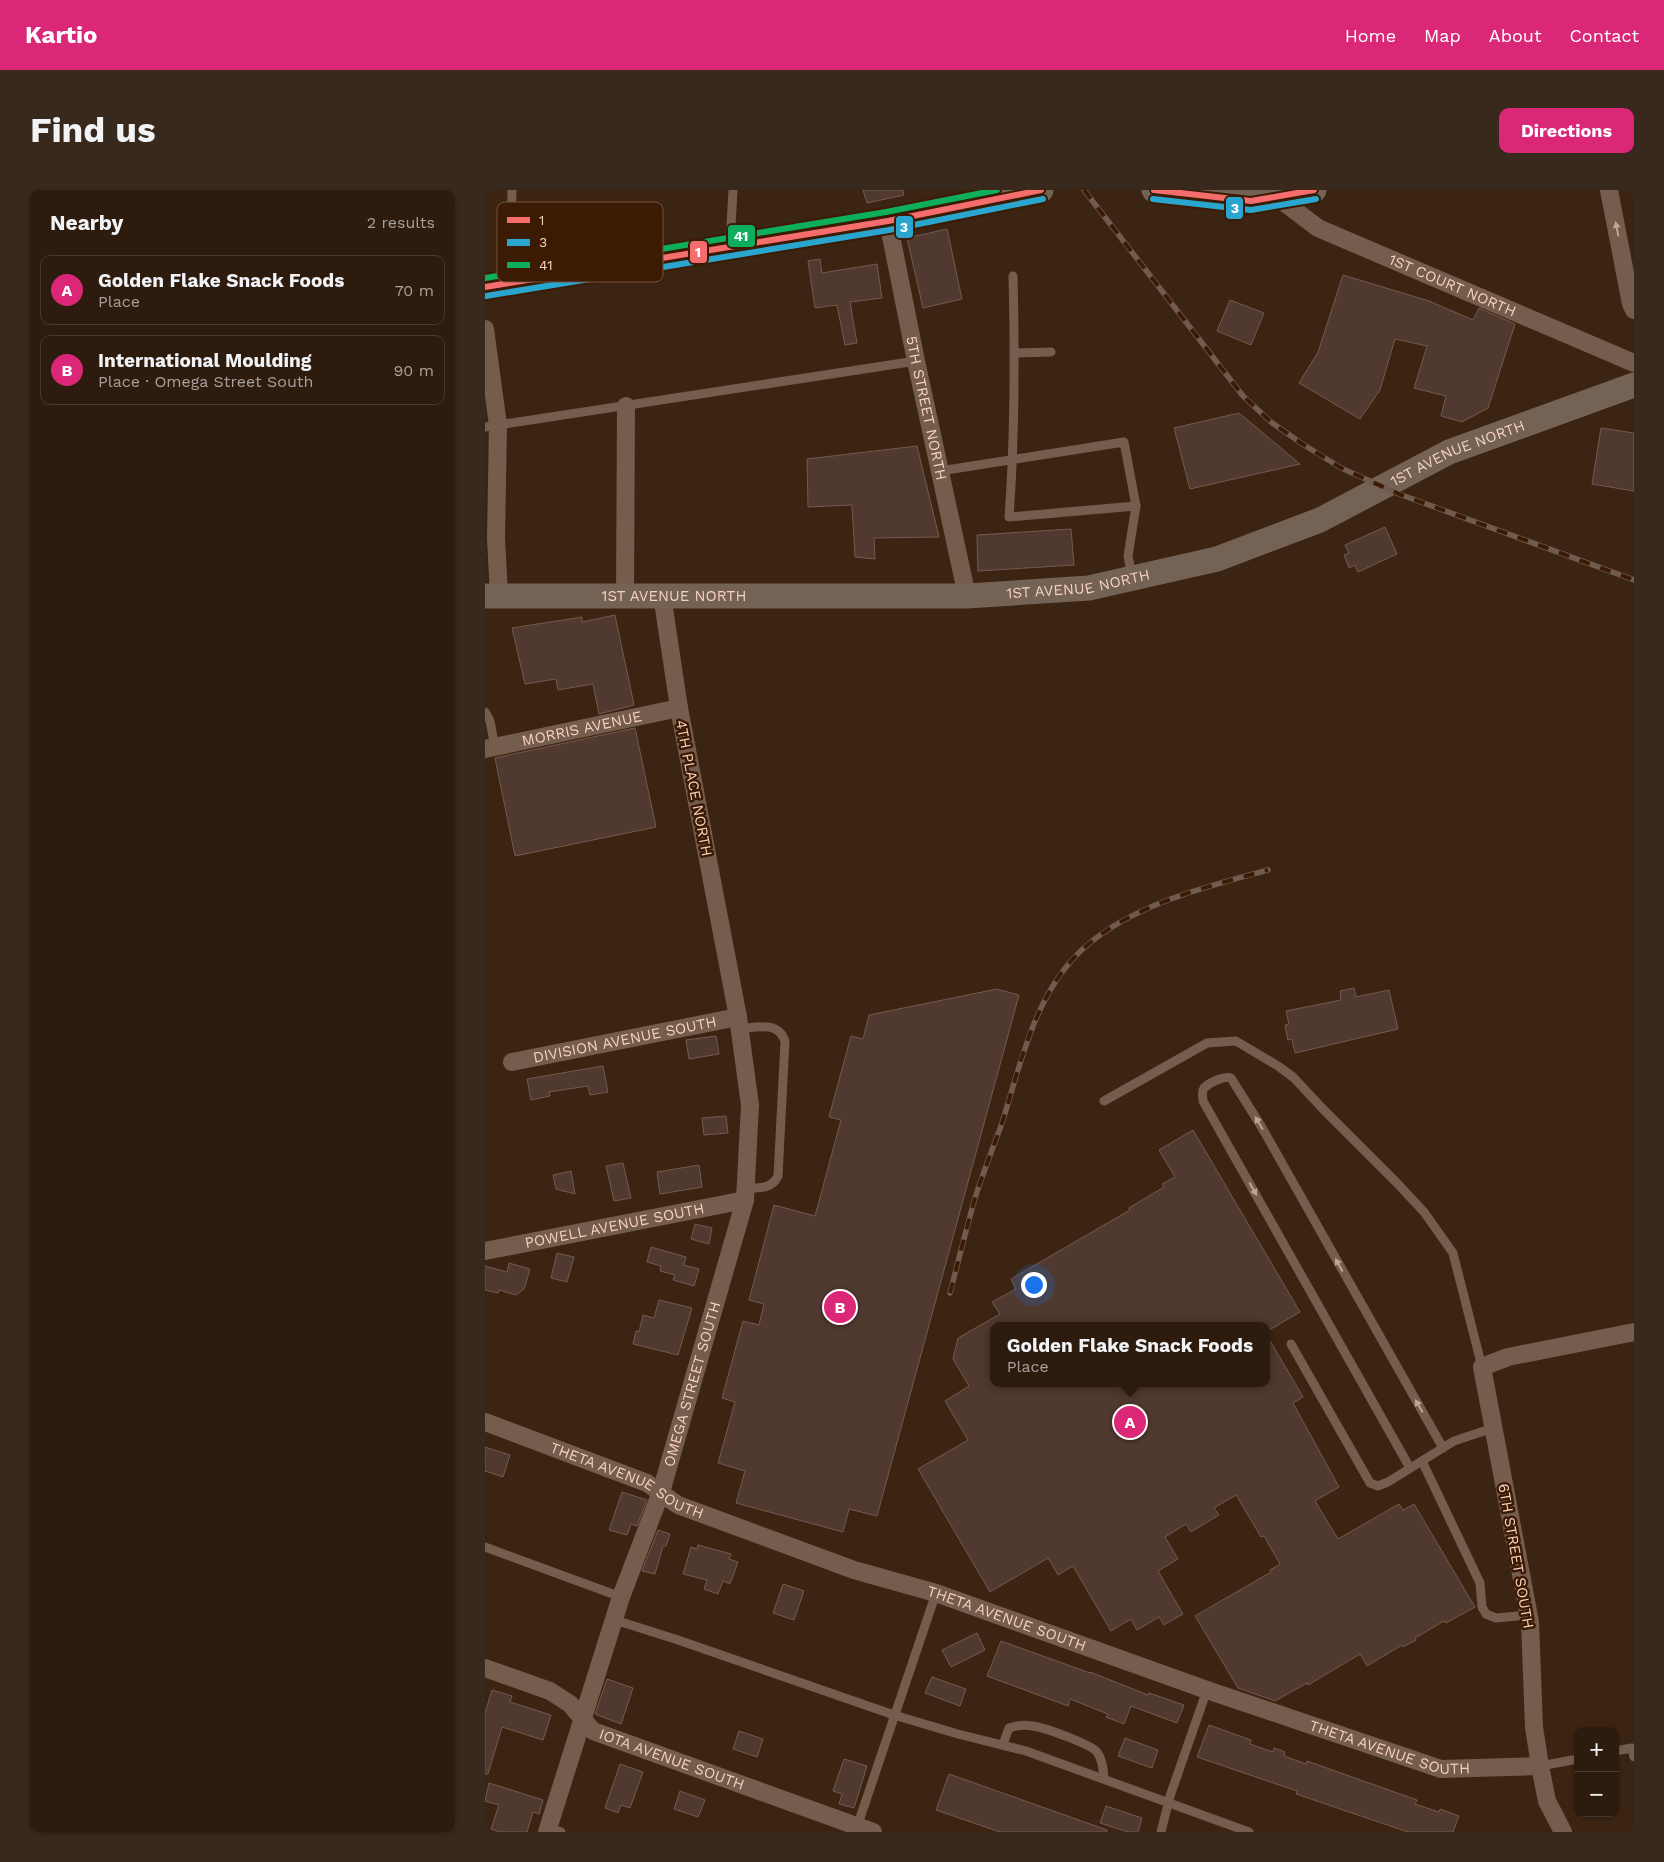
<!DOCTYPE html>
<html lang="en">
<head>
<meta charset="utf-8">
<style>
	:root { --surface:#2d1b0e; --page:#39281c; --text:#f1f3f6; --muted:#a7a19e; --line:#48392e; --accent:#db2777 }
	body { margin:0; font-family:"Work Sans",sans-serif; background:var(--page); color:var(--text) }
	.controls { position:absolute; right:15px; bottom:15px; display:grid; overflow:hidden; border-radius:10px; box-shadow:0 1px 4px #0004 }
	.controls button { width:45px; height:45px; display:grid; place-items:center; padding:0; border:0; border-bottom:1px solid var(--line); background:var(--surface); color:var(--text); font:25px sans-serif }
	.you { position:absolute; left:548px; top:1094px; width:18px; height:18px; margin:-12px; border:4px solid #fff; border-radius:50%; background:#1a73e8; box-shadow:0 0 0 8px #1a73e833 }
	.badge { display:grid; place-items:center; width:32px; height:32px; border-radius:50%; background:var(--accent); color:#fff; font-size:16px; font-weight:700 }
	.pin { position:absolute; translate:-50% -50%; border:2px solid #fff; box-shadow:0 1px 5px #0006 }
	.popup { position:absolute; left:505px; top:1132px; width:280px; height:65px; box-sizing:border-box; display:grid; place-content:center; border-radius:10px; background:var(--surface); filter:drop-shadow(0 1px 4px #0005); font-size:16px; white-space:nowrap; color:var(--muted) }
	.popup b { font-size:19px; color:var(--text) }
	.popup::after { content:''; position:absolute; left:50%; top:100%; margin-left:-10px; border:10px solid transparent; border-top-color:var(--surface) }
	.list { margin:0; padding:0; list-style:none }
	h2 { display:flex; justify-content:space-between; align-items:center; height:65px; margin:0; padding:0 20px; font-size:21px }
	h2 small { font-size:16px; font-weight:400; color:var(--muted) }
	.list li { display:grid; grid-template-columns:32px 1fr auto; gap:15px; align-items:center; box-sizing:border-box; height:70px; margin:0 10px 10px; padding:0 10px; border:1px solid var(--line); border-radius:10px }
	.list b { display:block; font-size:19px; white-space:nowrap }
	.list p { margin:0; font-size:16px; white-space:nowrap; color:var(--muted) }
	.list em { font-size:16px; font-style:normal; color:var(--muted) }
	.map { position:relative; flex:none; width:1149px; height:1642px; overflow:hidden; border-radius:10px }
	header { display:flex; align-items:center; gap:30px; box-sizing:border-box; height:70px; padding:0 25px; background:var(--accent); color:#fff }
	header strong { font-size:24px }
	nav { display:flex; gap:28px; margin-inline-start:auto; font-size:18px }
	.intro { display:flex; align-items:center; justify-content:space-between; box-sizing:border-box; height:120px; padding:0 30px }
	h1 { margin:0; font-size:35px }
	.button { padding:12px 22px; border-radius:10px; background:var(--accent); color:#fff; font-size:18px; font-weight:700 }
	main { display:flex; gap:30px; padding:0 30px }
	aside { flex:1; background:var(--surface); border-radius:10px; box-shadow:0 1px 4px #0004 }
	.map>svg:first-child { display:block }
</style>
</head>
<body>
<header>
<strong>Kartio</strong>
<nav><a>Home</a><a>Map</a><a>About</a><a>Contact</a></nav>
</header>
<div class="intro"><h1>Find us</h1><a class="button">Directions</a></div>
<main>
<aside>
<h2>Nearby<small>2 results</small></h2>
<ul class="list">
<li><span class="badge">A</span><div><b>Golden Flake Snack Foods</b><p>Place</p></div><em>70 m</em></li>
<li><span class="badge">B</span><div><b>International Moulding</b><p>Place · Omega Street South</p></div><em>90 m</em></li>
</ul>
</aside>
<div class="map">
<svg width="1149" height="1642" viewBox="0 0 1149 1642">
	<rect width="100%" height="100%" fill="#3c2412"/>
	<g fill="#50392f" stroke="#745a50">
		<path d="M378 0H418L419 5 382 13Z"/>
		<path d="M462 39 477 109 438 118 422 48Z"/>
		<path d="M335 69 337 83 392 74 397 108 365 112 372 153 360 155 352 115 330 118 323 71Z"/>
		<path d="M858 85 944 111 988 130 994 118 1030 134 1003 218 977 232 956 226 961 206 929 198 942 156 910 149 895 200 875 229 814 193 833 162Z"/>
		<path d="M745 110 779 123 766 155 732 141Z"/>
		<path d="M754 223 815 274 705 299 689 238Z"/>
		<path d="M1116 238 1149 243V301L1107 294Z"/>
		<path d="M432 256 454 347 389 348 390 369 370 367 367 315 323 317 322 269Z"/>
		<path d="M900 337 912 364 873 382 870 375 864 378 859 365 864 363 860 355Z"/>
		<path d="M586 339 589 375 493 381 492 345Z"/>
		<path d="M130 425 149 515 114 524 108 494 73 500 71 489 40 494 27 438 97 427V432Z"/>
		<path d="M150 538 171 637 30 666 10 568Z"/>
		<path d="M869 798 871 807 904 800 913 839 810 863 807 849 803 850 800 835 804 834 801 821 856 810 855 801Z"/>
		<path d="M512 799 534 805 392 1326 364 1319 358 1342 251 1313 260 1281 233 1273 250 1212 237 1208 258 1131 274 1135 279 1114 264 1110 289 1015 330 1026 356 930 344 927 366 846 378 849 384 825Z"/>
		<path d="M231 846 234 864 204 869 201 850Z"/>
		<path d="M118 876 123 902 105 905 103 896 64 902 65 906 46 910 42 889Z"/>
		<path d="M241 926 243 943 219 945 217 928Z"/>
		<path d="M708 940 815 1122 781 1142V1136H509V1193H781V1144L818 1207 808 1213 854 1297 830 1311 853 1349 914 1314 918 1320 929 1314 990 1417 961 1433 959 1431 930 1448 931 1450 918 1457 917 1455 882 1476 875 1464 823 1495 822 1493 790 1511 753 1498 710 1426 786 1382 785 1380 795 1374 779 1346 776 1347 751 1305 729 1318 734 1325 706 1342 701 1334 680 1347 693 1369 673 1381 698 1424 679 1435 674 1427 652 1440 646 1429 626 1441 588 1376 573 1385 563 1368 505 1402 433 1279 483 1250 460 1211 484 1196 468 1169 473 1148 515 1124 507 1112 531 1099 526 1089 645 1020 644 1018 679 997 677 994 690 987 674 960Z"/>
		<path d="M138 973 146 1008 129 1011 121 976Z"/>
		<path d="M214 975 217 997 175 1004 172 982Z"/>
		<path d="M86 981 90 1004 71 999 68 985Z"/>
		<path d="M210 1034 227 1038 224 1054 206 1049Z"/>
		<path d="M166 1057 201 1067 199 1075 214 1079 209 1096 188 1090 190 1085 175 1081 176 1076 162 1072Z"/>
		<path d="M72 1063 89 1067 82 1092 66 1088Z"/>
		<path d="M24 1073 45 1079 39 1099 31 1105 14 1100 13 1103 0 1100V1076L22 1082Z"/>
		<path d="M174 1110 207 1118 193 1165 148 1154 151 1141 154 1142 158 1125 169 1128Z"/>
		<path d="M0 1257 25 1265 18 1287 0 1281Z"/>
		<path d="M137 1302 162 1310 152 1336 146 1334 142 1345 124 1340Z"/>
		<path d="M173 1340 185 1344 181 1356H178L170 1384 157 1381Z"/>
		<path d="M213 1355 246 1364 244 1369 253 1372 245 1394 238 1391 233 1404 219 1399 222 1390 198 1384 206 1357 212 1359Z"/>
		<path d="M298 1394 319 1401 309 1430 288 1423Z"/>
		<path d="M492 1443 500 1460 466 1477 457 1460Z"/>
		<path d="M516 1451 605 1483V1482L663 1505 664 1503 699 1515 692 1533 646 1516 639 1534 621 1527 623 1524 585 1509 583 1516 502 1486Z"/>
		<path d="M447 1487 481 1499 475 1516 440 1503Z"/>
		<path d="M122 1489 148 1498 136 1534 110 1524Z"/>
		<path d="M7 1500 27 1506 25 1512 66 1525 58 1550 17 1537 3 1584H0V1523Z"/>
		<path d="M724 1535 766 1550 765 1554 788 1562 789 1558 800 1562 799 1566 821 1574 822 1571 932 1610 930 1614 954 1622 955 1619 974 1626 968 1642H923L811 1604 812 1601 712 1567Z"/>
		<path d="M254 1541 278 1549 272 1567 248 1559Z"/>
		<path d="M640 1548 673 1560 667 1578 633 1566Z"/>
		<path d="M359 1569 382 1576 369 1618 354 1614 357 1604 348 1601Z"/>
		<path d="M135 1574 158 1582 145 1618 136 1615 133 1623 120 1618Z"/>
		<path d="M464 1584 622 1640V1642H515L480 1630 451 1620Z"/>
		<path d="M4 1593 58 1610 54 1624 48 1622 42 1642H14L6 1639 14 1615 0 1611Z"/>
		<path d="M195 1601 220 1610 213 1627 189 1619Z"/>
		<path d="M621 1616 657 1628 653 1642H643L615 1633Z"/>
	</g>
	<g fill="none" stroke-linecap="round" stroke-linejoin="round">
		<g stroke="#755d4e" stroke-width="9">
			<path d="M245 54 248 0"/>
			<path d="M528 86C530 167 530 247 524 327L651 316"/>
			<path d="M25 93 27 0"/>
			<path d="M530 163 566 162"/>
			<path d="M0 237 431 171"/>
			<path d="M455 281 639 252 651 316 643 366 647 386"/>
			<path d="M0 522 5 531 10 557"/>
			<path d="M254 839C272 837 293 831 300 851L293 986C287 999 274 998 261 998"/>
			<path d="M619 911 722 853 751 851 793 876 808 887 838 919 911 992 939 1022 968 1063 997 1177"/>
			<path d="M806 1154 885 1293 893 1296 903 1292 969 1251 1008 1238"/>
			<path d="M937 1271 995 1393 997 1417 1001 1424 1011 1428 1043 1425"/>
			<path d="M925 1278 718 911C718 907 716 902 719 898 725 892 738 886 746 888L776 936 958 1258"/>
			<path d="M0 1357 136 1407"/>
			<path d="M130 1430 193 1450 409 1525 473 1544 541 1561 764 1642"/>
			<path d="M518 1554 524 1538C533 1535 539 1534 547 1536 559 1537 605 1554 612 1562 618 1570 618 1580 619 1589"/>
			<path d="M1130 1561 1147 1558 1149 1567"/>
			<path d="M1055 1576 1093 1569"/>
			<path d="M372 1637 451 1403"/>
			<path d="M63 1638 76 1642"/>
			<path d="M676 1642 685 1606 722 1500"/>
		</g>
		<g stroke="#755d4e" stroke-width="18">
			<path id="s1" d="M790 0 792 7 833 38 1149 173"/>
			<path d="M1124 0 1146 114 1149 120"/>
			<path id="s2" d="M403 31 431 171 482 406"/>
			<path d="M0 139 13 235 11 348 14 406"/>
			<path d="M140 407 141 216"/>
			<path id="s3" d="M0 559 194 518"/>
			<path id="s4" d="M27 872 253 827"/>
			<path id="s5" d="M0 1061 260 1010"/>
			<path id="s6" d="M0 1232 162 1293 193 1315 369 1380 451 1403 722 1500 956 1579 1055 1576"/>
			<path id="s7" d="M0 1478 65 1501 85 1514 108 1541 388 1642"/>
			<path id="s8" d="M62 1642 136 1407 176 1302 260 1010 265 915 253 827 194 518 177 405"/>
			<path d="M1078 1642 1062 1611 1055 1576 1049 1537 1045 1432 997 1177 1023 1167 1149 1142"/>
		</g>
		<g stroke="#746255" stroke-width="25">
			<path d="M669 0 766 11 829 0"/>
			<path d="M0 97 403 31 556 0"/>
			<path id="s9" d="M0 406H482L604 398 732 369 835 330 964 262 1149 195"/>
		</g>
		<defs>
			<g id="rail">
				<path d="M599 0 758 206 786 232 816 253 856 278 914 304 1149 390"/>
				<path d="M465 1103C473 1072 481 1040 490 1008 498 983 508 958 517 933 536 873 550 801 600 757 649 714 721 697 783 680"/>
			</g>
		</defs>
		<use href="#rail" stroke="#715b4e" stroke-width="5.5"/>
		<use href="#rail" stroke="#3c1b05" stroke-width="4" stroke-dasharray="11" stroke-linecap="butt"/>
		<defs>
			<g id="bus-1">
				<path d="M669 0 766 11 829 0"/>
				<path d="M0 97 403 31 556 0"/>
			</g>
			<g id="bus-2">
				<path d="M668 9 766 20 831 9"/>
				<path d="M1 106 404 40 558 9"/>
			</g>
			<path id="bus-3" d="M0 88 401 22 512 0"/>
		</defs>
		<use href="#bus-1" stroke="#3c1b05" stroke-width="10"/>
		<use href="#bus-2" stroke="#3c1b05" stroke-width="10"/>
		<use href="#bus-3" stroke="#3c1b05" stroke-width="10"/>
		<use href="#bus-1" stroke="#f66d6d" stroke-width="6"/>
		<use href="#bus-2" stroke="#2aa6ce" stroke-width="6"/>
		<use href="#bus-3" stroke="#0daf5c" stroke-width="6"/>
	</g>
	<defs><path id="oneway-solid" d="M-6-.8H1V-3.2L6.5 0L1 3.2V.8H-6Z" transform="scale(1.25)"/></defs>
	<g fill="#c3a391">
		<use href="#oneway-solid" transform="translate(1132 39) rotate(-101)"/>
		<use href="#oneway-solid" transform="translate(774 933) rotate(-121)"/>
		<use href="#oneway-solid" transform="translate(768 999) rotate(60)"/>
		<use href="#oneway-solid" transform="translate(854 1075) rotate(-119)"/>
		<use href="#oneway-solid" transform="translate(934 1216) rotate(-120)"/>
	</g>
	<g text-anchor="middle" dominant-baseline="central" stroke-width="5" stroke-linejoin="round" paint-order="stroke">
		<g font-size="15" fill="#f7d2bd" stroke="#3c1b05">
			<text stroke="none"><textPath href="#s1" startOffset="205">1ST COURT NORTH</textPath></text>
			<text stroke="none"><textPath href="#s2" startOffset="191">5TH STREET NORTH</textPath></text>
			<text stroke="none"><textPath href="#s9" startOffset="999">1ST AVENUE NORTH</textPath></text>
			<text stroke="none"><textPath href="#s9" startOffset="594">1ST AVENUE NORTH</textPath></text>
			<text stroke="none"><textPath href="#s9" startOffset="189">1ST AVENUE NORTH</textPath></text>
			<text stroke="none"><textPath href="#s3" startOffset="99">MORRIS AVENUE</textPath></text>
			<text transform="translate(209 598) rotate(79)">4TH PLACE NORTH</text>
			<text stroke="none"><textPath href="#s4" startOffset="115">DIVISION AVENUE SOUTH</textPath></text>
			<text stroke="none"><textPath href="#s5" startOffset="132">POWELL AVENUE SOUTH</textPath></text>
			<text stroke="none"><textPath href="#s8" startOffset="471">OMEGA STREET SOUTH</textPath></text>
			<text stroke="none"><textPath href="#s6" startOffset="154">THETA AVENUE SOUTH</textPath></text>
			<text transform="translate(1031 1366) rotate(80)">6TH STREET SOUTH</text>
			<text stroke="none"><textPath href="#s6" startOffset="559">THETA AVENUE SOUTH</textPath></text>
			<text stroke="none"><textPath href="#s6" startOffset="964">THETA AVENUE SOUTH</textPath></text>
			<text stroke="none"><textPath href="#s7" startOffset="212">IOTA AVENUE SOUTH</textPath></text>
		</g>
	</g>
	<rect x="12" y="12" width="166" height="80" rx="8" fill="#3c1b05" stroke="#74523c" stroke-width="1"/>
	<rect x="22" y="27" width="23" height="6" fill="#f66d6d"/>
	<rect x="22" y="49" width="23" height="7" fill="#2aa6ce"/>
	<rect x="22" y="72" width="23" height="6" fill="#0daf5c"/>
	<g font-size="14" fill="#f7d2bd">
		<text x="54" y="35">1</text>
		<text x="54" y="57">3</text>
		<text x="54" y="80">41</text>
	</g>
	<g stroke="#3c1b05" stroke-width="2">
		<rect x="740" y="6" width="19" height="24" rx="5" fill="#2aa6ce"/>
		<rect x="410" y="25" width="19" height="24" rx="5" fill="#2aa6ce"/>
		<rect x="242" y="34" width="29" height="24" rx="5" fill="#0daf5c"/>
		<rect x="204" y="50" width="19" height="24" rx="5" fill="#f66d6d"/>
	</g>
	<g font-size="14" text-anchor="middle" font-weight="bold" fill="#fff">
		<text x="750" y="23">3</text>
		<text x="419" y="42">3</text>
		<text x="256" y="51">41</text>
		<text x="213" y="67">1</text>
	</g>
</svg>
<div class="controls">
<button>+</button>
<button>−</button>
</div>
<div class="you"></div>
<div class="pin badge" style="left:645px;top:1232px">A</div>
<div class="popup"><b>Golden Flake Snack Foods</b>Place</div>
<div class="pin badge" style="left:355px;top:1117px">B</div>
</div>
</main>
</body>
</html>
